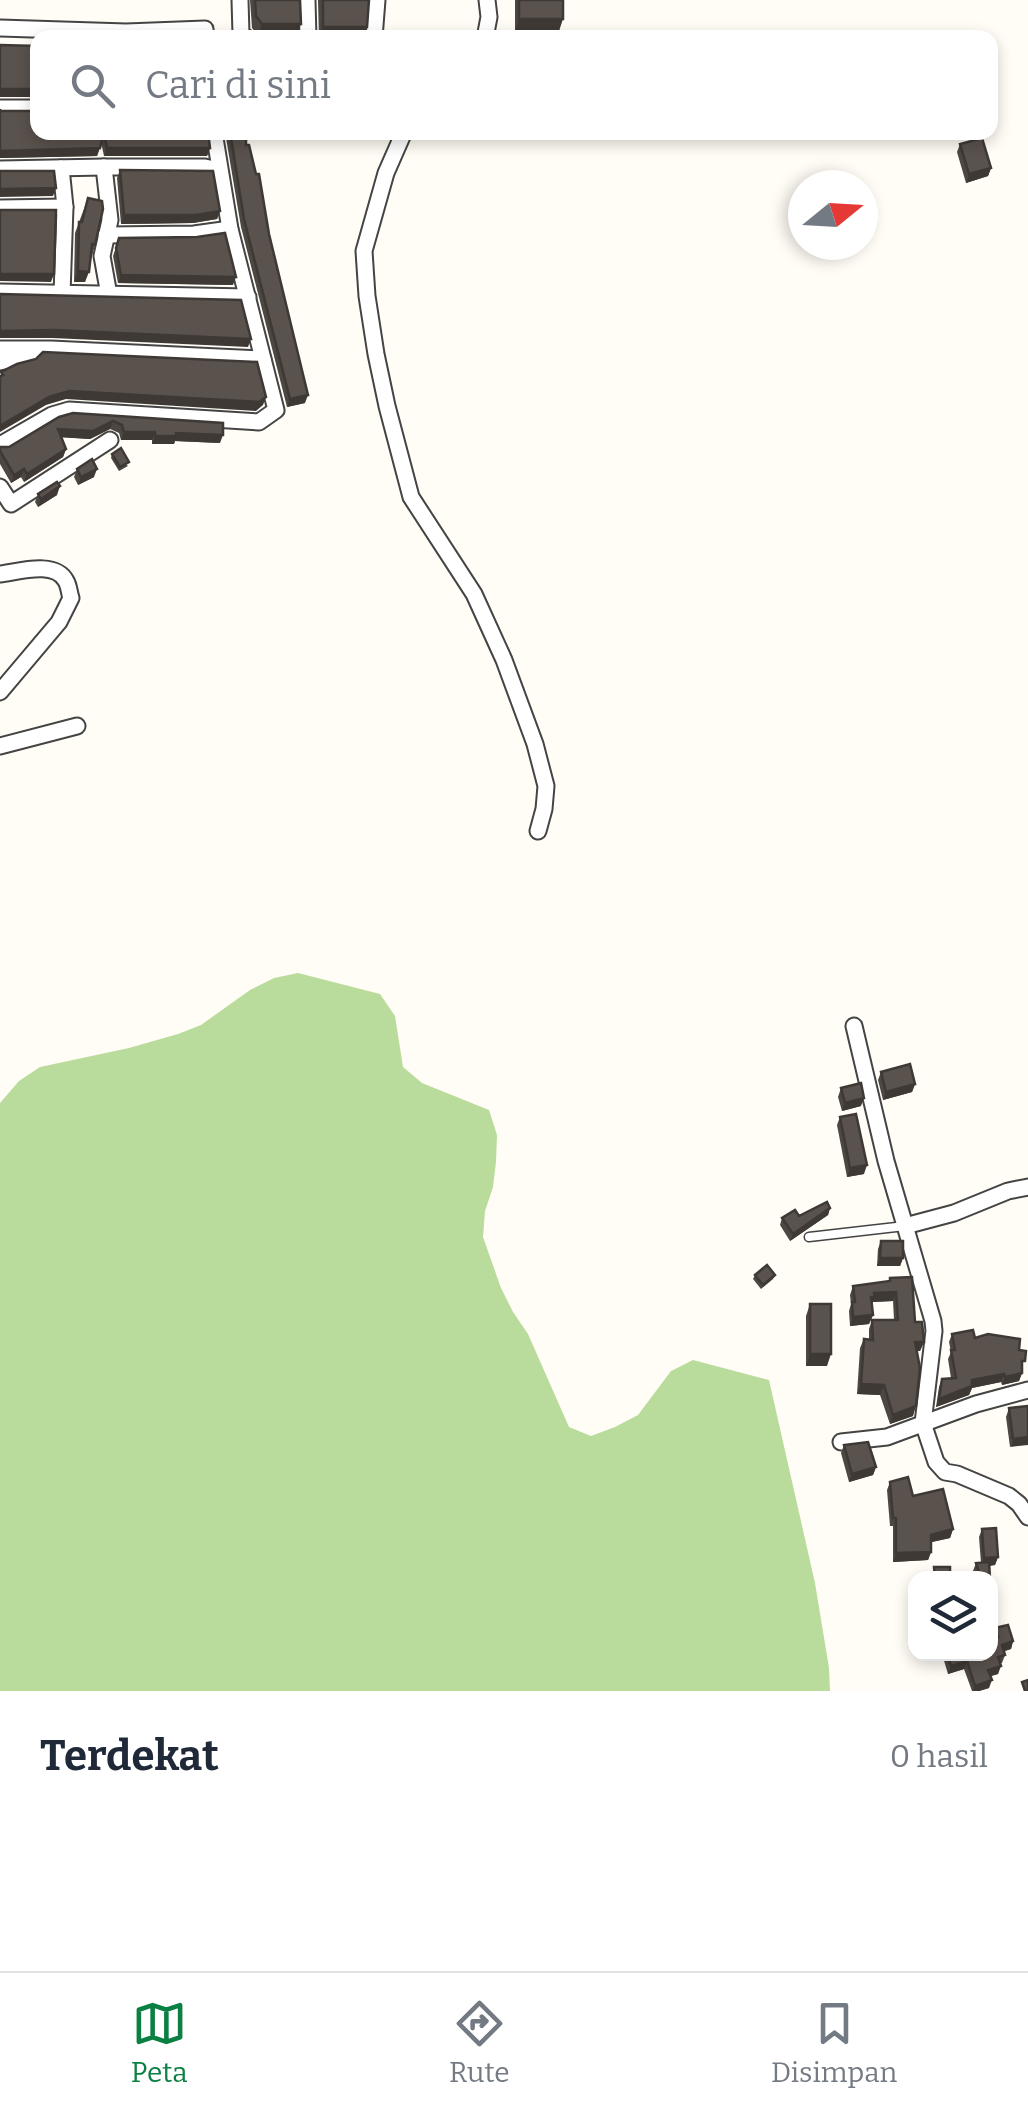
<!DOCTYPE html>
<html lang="id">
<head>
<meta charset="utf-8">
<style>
	:root { --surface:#fff; --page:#f6f6f7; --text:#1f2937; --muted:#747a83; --line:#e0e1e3; --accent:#0b8043 }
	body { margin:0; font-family:Bitter,serif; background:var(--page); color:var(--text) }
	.controls { position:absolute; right:30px; bottom:30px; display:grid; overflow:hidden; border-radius:20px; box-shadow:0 5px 15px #0003 }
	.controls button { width:90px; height:90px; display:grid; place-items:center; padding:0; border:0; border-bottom:2px solid var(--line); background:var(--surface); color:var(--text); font:50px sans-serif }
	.compass { position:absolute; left:788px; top:170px; width:90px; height:90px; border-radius:50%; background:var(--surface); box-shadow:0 5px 15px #0003; rotate:72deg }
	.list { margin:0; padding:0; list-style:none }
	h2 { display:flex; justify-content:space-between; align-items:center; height:130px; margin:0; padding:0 40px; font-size:42px }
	h2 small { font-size:32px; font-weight:400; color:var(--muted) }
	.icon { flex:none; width:55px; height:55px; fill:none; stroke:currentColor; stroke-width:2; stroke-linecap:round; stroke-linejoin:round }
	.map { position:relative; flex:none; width:1028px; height:1691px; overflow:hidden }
	.search { position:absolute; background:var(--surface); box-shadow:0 5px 15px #0003; left:30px; right:30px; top:30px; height:110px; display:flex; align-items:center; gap:25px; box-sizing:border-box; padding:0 35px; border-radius:20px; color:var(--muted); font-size:38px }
	.sheet { height:280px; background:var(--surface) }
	nav { display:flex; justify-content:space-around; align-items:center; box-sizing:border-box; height:140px; border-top:2px solid var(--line); background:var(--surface); font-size:28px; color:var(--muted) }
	nav a { display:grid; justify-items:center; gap:5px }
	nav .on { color:var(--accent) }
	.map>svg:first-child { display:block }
</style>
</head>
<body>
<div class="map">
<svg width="1028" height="1691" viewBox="0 0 1028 1691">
	<rect width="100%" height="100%" fill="#fffdf5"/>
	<path fill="#b9dc9c" d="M298 973 380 994 395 1016 403 1067 422 1083 489 1110 497 1135 496 1162 493 1187 485 1211 483 1237 501 1288 513 1312 528 1334 569 1427 591 1436 615 1427 638 1415 671 1371 693 1360 769 1380 815 1583 829 1668 830 1691H0V1103L19 1081 40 1067 129 1048 178 1034 201 1025 250 990 274 978Z"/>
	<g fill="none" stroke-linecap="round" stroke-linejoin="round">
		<defs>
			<path id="lane" d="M809 1237 905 1226"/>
			<g id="street">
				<path d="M240 0 241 34 247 38"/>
				<path d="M307 0 308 38"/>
				<path d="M0 28 126 32 205 29 206 38"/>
				<path d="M374 38 377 0"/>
				<path d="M485 38 489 17 487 0"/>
				<path d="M0 108H38"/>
				<path d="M404 132 386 173 364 251 367 296 376 354 387 406 411 497 474 594 504 660 535 744 546 786 544 809 538 831"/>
				<path d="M104 167 110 220 102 256 109 295"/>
				<path d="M61 168 65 207 62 294"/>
				<path d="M0 169 104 167H205L219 170"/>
				<path d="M0 208 65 207"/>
				<path d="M106 235 194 234 230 229"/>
				<path d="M0 292 248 297"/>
				<path d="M0 349H51L263 359"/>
				<path d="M0 362 30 356"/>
				<path d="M0 445 52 415 69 410 259 422 276 410 230 229 214 132"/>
				<path d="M0 487 11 504 110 440"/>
				<path d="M0 574C18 572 55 560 66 581 69 586 69 592 71 598L59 622 0 692"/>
				<path d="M0 746 77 726"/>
				<path d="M854 1026 886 1161 933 1321 934 1331 923 1423 936 1462 945 1472 957 1474 1009 1496 1019 1504 1028 1517"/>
				<path d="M905 1226 954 1213 1008 1191 1028 1187"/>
				<path d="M841 1442 887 1437 976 1404 1028 1390"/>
			</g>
		</defs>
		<use href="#lane" stroke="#444" stroke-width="11"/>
		<use href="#street" stroke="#444" stroke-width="19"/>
		<use href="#lane" stroke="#fff" stroke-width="8"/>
		<use href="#street" stroke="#fff" stroke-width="15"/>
	</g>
	<g fill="#4d4742">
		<path d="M250 0H300L297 35H258L252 28Z"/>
		<path d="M318 0H369L367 27 363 38H319Z"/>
		<path d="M515 0H563L559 31H515Z"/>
		<path d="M0 110 208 132 210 148 207 156H104L101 142 97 156 0 158Z"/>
		<path d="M225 132H246V145L269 234 305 403 287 407 241 227Z"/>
		<path d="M960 144 991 168 988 176 966 183 957 152Z"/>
		<path d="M120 170 220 211 217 219 193 223 121 224 117 178Z"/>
		<path d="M88 198 95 245 85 282H74L75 233Z"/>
		<path d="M119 238 233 285 118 283 113 256Z"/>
		<path d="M73 413 220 443 175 441 174 444H152V440H121L119 433 110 429 90 439 62 437 66 449 63 457 24 482 21 477 11 483 0 464V447H9Z"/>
		<path d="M112 454 128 466 119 471 111 458Z"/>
		<path d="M77 469 94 477 78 485 74 477Z"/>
		<path d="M38 494 57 495 38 507 35 502Z"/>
		<path d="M881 1072 915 1084 912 1092 883 1100 878 1080Z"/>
		<path d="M841 1088 861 1106 842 1111 838 1097Z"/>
		<path d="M840 1117 864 1174 847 1177 837 1125Z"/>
		<path d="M830 1208 828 1215 790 1241 780 1225 782 1218Z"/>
		<path d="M881 1241 903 1258 900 1266H877L878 1249Z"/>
		<path d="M755 1275H775L773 1279 761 1289 753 1279Z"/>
		<path d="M890 1278 924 1342 920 1351H917L913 1416 890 1424 880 1395 857 1394 860 1348 864 1339H869V1329L872 1320H894L893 1301 873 1302V1315L869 1324 850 1326 849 1311 851 1304 850 1295 853 1286 889 1281Z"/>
		<path d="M810 1304 827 1366H806V1316Z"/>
		<path d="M952 1334 975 1338 1019 1350 1022 1373 1019 1381 1002 1385 1001 1382 972 1388 969 1395 936 1407 939 1387 942 1379 951 1378 948 1359 951 1352 949 1342Z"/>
		<path d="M1028 1406 1010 1447 1006 1417 1009 1408Z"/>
		<path d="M844 1445 876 1467 873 1475 849 1482 841 1453Z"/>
		<path d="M890 1482 913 1496 953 1529 950 1538 931 1542V1552L928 1560 893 1562V1526H890L887 1490Z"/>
		<path d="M982 1529 998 1557 995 1565 990 1566V1578H975L973 1571 976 1563H981L979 1537Z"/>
		<path d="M995 1628 1013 1641 1011 1649 1004 1651 1005 1655 1002 1663H1000L998 1674 990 1676 989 1688 979 1691H972L964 1669 948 1674 942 1654H990L992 1636Z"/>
	</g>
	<g fill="#3f3936">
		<path d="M519 19H563L559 31H515Z"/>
		<path d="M262 24H301L297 35H258Z"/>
		<path d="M323 27H367L363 38H319Z"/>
		<path d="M3 89H38V97H0V90Z"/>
		<path d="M100 148 97 156 0 158V151L3 150Z"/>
		<path d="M107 148H210L207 156H104Z"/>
		<path d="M991 168 988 176 966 183 969 174Z"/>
		<path d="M56 188 53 196 0 197V189Z"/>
		<path d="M220 211 217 219 193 223 121 224 124 215Z"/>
		<path d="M78 271 89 272 85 282H74Z"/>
		<path d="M2 273 54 274 51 282 0 281V274Z"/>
		<path d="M121 275 236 277 233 285 118 283Z"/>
		<path d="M3 330H54L251 339 248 347 52 338H0V331Z"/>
		<path d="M69 391 266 397 263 405 256 411 66 399 46 405 0 432V426L49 397Z"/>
		<path d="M308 395 305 403 287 407 290 399Z"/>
		<path d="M113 421 110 429 90 439 55 437 58 429Z"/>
		<path d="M124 432H155L152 440H121Z"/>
		<path d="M176 433 223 435 220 443 175 441 174 444H152L155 436Z"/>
		<path d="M66 449 63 457 24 482 27 474Z"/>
		<path d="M24 469 21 477 11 483 14 475Z"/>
		<path d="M97 469 94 477 78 485 81 477Z"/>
		<path d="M60 486 57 495 38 507 41 499Z"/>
		<path d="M915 1084 912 1092 883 1100 886 1092Z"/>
		<path d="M864 1098 861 1106 842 1111 845 1103Z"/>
		<path d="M867 1165 864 1174 847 1177 850 1168Z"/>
		<path d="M830 1208 828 1215 790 1241 793 1234Z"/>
		<path d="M880 1258H903L900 1266H877Z"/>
		<path d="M896 1292 893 1301 873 1302 871 1306V1297L874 1293Z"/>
		<path d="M873 1315 869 1324 850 1326 853 1317Z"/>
		<path d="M915 1342H924L920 1351H911Z"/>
		<path d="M810 1354H831L827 1366H806Z"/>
		<path d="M1022 1373 1019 1381 1002 1385 1005 1377Z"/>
		<path d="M1004 1374 1001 1382 972 1388 969 1395 936 1407 939 1399 972 1380Z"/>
		<path d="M861 1384 884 1385 880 1395 857 1394Z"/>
		<path d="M916 1406 913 1416 890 1424 893 1415Z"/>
		<path d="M1028 1437V1445L1010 1447 1013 1439Z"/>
		<path d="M876 1467 873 1475 849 1482 852 1474Z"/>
		<path d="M953 1529 950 1538 928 1543 931 1535Z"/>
		<path d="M931 1552 928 1560 893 1562 896 1553Z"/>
		<path d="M998 1557 995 1565 981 1566 984 1558Z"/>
		<path d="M1013 1641 1011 1649 999 1653 1002 1645Z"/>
		<path d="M967 1661 964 1669 948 1674 951 1666Z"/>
		<path d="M1001 1666 998 1674 985 1678 988 1670Z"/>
		<path d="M992 1680 989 1688 979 1691H973L975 1686Z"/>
	</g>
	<g fill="#5a524d" stroke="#3f3936" stroke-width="2.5">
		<path d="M255 0H300L301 24H262L256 16Z"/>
		<path d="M323 0H369L367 27H323Z"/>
		<rect x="519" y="0" width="44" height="19"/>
		<path d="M0 45 38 46V89H3L0 90Z"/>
		<path d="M0 110 2 111H38V132H104L100 148 0 151Z"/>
		<path d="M104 132H208L210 148H107Z"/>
		<path d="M230 132H246V145H249L256 174H259L269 234 308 395 290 399 244 219Z"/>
		<path d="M982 138 991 168 969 174 960 144Z"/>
		<path d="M120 170 213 171 220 211 196 215H124Z"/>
		<path d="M0 171H54L56 188 0 189Z"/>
		<path d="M88 198 102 201 103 209 95 245 92 244 89 272 78 271 79 222H82Z"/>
		<path d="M0 210H56L54 274H0Z"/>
		<path d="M225 233 236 277 121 275 116 248 119 238 197 237Z"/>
		<path d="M0 294 241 300 251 339 54 330 0 331Z"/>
		<path d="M43 352 257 362 266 397 259 402 69 391 49 397 0 426V376L3 375 1 372 17 364 36 359Z"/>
		<path d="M73 413 223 423V435L176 433V436H155V432H124L122 425 113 421 93 431 58 429 66 449 27 474 24 469 14 475 0 451V447H9L59 417Z"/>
		<path d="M121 448 129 462 120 467 112 454Z"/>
		<path d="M92 459 97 469 81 477 77 469Z"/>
		<path d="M57 482 60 486 41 499 38 494Z"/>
		<path d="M910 1064 915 1084 886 1092 881 1072Z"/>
		<path d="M861 1083 864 1098 845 1103 841 1088Z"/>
		<path d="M856 1114 867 1165 850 1168 840 1117Z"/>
		<path d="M827 1202 830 1208 793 1234 782 1218 795 1210 799 1216Z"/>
		<path d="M881 1241H903V1258H880Z"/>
		<path d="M767 1265 775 1275 763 1285 755 1275Z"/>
		<path d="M912 1277 915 1322H922L924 1342H915L920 1368 916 1406 893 1415 884 1385 861 1384 864 1339 873 1340 872 1320H898L896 1292 874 1293 875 1297H871L873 1315 853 1317 852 1302H855L853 1286 890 1281V1278Z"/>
		<rect x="810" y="1304" width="21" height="50"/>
		<path d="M973 1330 975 1338 988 1334 1020 1339 1019 1350 1026 1351 1025 1361H1022V1373L1005 1377 1004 1374 972 1380V1386L939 1399 942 1379 956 1378 951 1350H955L952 1334Z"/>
		<path d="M1028 1406V1437L1013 1439 1009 1408Z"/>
		<path d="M868 1442 876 1467 852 1474 844 1445Z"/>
		<path d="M908 1477 913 1496 943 1489 953 1529 931 1535V1552L896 1553V1518H893L890 1482Z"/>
		<path d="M996 1528 998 1557 984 1558 982 1529Z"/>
		<path d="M989 1562 990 1578H981L976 1563Z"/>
		<path d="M934 1567H950V1578H935Z"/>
		<path d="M1008 1625 1013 1641 1002 1645 1005 1655 998 1657 1001 1666 988 1670 992 1680 975 1686 967 1661 951 1666 947 1654H990V1640L998 1637 995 1628Z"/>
		<path d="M1028 1680V1691H1025L1022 1682Z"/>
	</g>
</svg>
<div class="controls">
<button><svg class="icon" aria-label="layers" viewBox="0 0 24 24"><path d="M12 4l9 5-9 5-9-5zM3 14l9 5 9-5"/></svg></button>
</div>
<svg class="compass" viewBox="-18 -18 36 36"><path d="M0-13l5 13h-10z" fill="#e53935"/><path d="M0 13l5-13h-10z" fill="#747a83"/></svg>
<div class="search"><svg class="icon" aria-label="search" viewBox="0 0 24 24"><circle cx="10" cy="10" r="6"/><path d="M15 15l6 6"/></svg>Cari di sini</div>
</div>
<section class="sheet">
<h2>Terdekat<small>0 hasil</small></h2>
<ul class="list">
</ul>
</section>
<nav>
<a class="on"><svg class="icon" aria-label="map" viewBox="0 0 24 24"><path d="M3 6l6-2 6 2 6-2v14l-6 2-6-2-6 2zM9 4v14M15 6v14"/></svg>Peta</a>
<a><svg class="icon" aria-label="directions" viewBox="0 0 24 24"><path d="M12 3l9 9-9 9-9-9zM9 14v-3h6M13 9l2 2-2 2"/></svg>Rute</a>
<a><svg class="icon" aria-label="saved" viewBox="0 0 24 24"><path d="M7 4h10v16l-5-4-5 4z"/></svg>Disimpan</a>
</nav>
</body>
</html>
